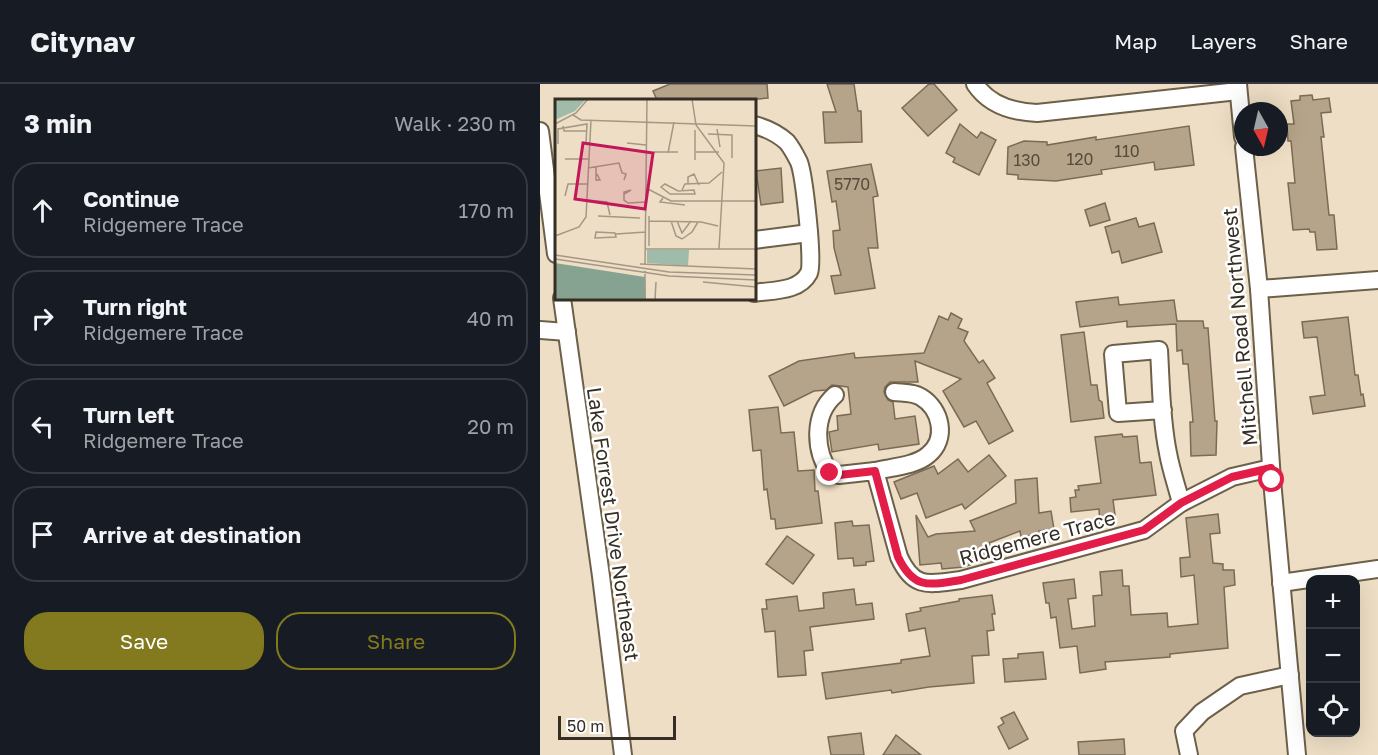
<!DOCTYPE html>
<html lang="en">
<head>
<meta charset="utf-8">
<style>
	:root { --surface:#171b24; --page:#242831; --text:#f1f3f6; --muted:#9ea1a6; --line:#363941; --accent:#83791e }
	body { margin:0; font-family:"Golos Text",sans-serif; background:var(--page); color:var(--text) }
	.controls { position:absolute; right:18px; bottom:18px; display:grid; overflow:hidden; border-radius:12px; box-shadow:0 6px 24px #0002 }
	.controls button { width:54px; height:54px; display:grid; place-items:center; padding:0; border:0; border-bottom:2px solid var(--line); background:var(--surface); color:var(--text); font:30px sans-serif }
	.compass { position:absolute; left:694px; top:18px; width:54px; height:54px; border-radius:50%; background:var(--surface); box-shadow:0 6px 24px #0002; rotate:172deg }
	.scale { position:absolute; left:18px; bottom:15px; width:118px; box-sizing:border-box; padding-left:6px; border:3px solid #342e24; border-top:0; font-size:16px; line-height:21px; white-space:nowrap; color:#342e24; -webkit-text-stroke:4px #fff; paint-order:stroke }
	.stop { position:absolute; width:18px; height:18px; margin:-14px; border:4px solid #e11d48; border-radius:50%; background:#fff }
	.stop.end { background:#e11d48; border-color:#fff; box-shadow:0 2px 6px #0008 }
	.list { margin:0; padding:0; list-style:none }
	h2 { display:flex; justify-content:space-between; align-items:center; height:78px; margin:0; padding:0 24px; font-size:26px }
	h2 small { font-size:20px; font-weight:400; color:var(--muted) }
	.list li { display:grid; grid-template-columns:39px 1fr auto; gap:18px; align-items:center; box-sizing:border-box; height:96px; margin:0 12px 12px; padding:0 12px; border:2px solid var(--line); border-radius:24px }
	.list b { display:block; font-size:22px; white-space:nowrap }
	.list p { margin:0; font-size:20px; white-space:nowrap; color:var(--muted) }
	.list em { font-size:20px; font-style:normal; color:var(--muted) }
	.actions { display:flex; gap:12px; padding:18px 24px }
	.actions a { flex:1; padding:14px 0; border:2px solid var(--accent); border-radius:24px; text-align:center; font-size:21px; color:var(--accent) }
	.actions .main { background:var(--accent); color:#fff }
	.icon { flex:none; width:33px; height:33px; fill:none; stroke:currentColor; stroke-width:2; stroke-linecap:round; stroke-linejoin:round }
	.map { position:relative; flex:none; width:838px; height:671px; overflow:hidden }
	header { display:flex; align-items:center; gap:36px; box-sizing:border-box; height:84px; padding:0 30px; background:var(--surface); border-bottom:2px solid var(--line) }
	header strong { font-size:28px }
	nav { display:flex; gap:33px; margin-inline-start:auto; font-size:21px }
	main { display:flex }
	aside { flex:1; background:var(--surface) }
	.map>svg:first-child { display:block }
</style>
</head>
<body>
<header>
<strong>Citynav</strong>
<nav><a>Map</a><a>Layers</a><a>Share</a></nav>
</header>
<main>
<aside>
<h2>3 min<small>Walk · 230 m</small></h2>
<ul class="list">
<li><svg class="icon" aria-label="ahead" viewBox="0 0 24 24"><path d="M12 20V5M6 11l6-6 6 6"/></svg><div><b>Continue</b><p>Ridgemere Trace</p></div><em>170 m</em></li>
<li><svg class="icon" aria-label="right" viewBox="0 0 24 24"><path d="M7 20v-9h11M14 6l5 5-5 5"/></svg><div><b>Turn right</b><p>Ridgemere Trace</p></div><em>40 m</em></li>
<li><svg class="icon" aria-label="left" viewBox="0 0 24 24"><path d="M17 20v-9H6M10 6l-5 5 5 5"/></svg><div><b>Turn left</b><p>Ridgemere Trace</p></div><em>20 m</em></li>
<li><svg class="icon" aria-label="arrive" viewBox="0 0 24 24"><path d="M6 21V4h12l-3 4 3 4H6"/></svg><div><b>Arrive at destination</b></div></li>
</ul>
<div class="actions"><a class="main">Save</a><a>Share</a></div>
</aside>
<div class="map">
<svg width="838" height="671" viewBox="0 0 838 671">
	<rect width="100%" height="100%" fill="#eedec5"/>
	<g fill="#b5a489" stroke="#796b55" stroke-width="1.5">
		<path d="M130 0H227L228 14 207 16H117L113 7Z"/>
		<path d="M287 0H314L318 27H321L322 58 285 59 283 28H296Z"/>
		<path d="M389 0H394L417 26 388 52 362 24Z"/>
		<path d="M772 11 773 16 789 14 791 28 781 29 784 53H781L789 131H794L797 165 777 166 775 148H770L769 145 753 146 748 99H755L751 57H748L747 40H754L751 17 760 16V12Z"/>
		<path d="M420 40 437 54 441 48 456 56 439 91 413 78 415 74 406 69Z"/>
		<path d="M649 42 654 81 615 86 614 78 561 86 562 90 516 97 478 95V91L467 90 468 63 484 57 507 58V61L556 53V56Z"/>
		<path d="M331 80 338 112 333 113 338 164H328L335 204 295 210 291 192 301 191 294 164 293 147 300 146 296 117 292 118 287 87Z"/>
		<path d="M241 84 243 118 221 121 216 87Z"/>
		<path d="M565 119 570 136 550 142 545 126Z"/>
		<path d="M596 134 599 143 614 139 622 168 582 179 579 167 572 169 565 143Z"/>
		<path d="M578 213 579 221 634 216 637 237H663L664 244H668L675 337H677L676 371 651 372 650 338H653L648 280H643L642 266 637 267 636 240 587 243V237L540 243 536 218Z"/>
		<path d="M411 229 422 235 418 244 428 248 424 257 439 279 443 276 455 294 447 299 473 347 449 360 436 337 424 343 403 307 421 295 375 277 378 298H350L345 303 344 308 348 316 353 318 355 335 375 332 379 360 339 366 338 360 292 368 289 348 298 346 297 332 311 330 308 303 292 301 286 306 274 307 244 322 229 292 259 277 314 269 315 274 384 269 399 232 408 236Z"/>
		<path d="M808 233 815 291H818L821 311 823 310 825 322 773 330 770 313 785 311 777 253 764 254 762 238Z"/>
		<path d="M544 248 551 301H557L559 316 562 318 564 334 531 338 521 251Z"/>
		<path d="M238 323 241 349 254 348 258 387 274 386 275 407H278L282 439 236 445 235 435H231L227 405 224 406 221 366 213 367 209 326Z"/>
		<path d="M582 350 583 353 597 352 600 379 611 378 616 411 573 416 576 438 560 440 559 425 531 428 530 414 536 413 535 406H539L538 402 561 399 555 353Z"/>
		<path d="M449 371 466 392 425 425 422 420 386 434 377 409 361 415 354 398 394 382 398 390 418 375 428 388Z"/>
		<path d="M497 394 499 429 511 427 514 445 499 447 500 450 481 453 480 447 449 459 454 472 424 483 402 485 401 479 380 481 376 431 388 453 396 450 435 447 430 437 476 419 475 396Z"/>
		<path d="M678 430 680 449 670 450 673 479 683 480V486H694L695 501 684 503 688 564 630 570V573L565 578 566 585 540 589 537 562 520 564 516 533 511 534 509 519H506L503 499 534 495 536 514 528 515 532 545 555 542 553 512 562 511 560 488 582 486 583 502H589L591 531 627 529 628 543 658 540 654 491 641 493 640 474 650 473 646 434Z"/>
		<path d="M312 437 313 442 329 441 334 477 326 478V481L314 482 313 474 298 475 295 439Z"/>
		<path d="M247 452 274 471 253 500 226 480Z"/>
		<path d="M314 505 316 521 332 519 334 535 270 543 273 566 264 567 266 591 238 593 235 547 225 548 222 525H227L226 516 257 512 259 527 284 524 283 509Z"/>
		<path d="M452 511 455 530H452L454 546 447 547 449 571 432 572 434 599 389 603 352 609 351 606 286 615 282 589 361 579V576L390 572 385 544 369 547 366 530 381 527 380 524 419 517V515Z"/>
		<path d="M503 568 506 595 465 598 463 575 478 574V570Z"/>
		<path d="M474 628 488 655 469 665 458 643 464 639 461 634Z"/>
		<path d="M321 649 324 671H291L288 653Z"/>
		<path d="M356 651 381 671H343Z"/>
		<path d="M584 655 585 671H539L538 658Z"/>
	</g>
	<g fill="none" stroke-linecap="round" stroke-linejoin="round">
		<defs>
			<g id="minor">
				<path d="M435 0C449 21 473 28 497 29L698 7"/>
				<path d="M698 0 703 53"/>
				<path d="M214 41C226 44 238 50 247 58 251 63 256 72 259 78 264 91 274 178 269 189 259 208 233 206 214 209"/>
				<path d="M0 47 16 170"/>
				<path d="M704 63 719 205 732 396 757 671"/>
				<path d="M214 156 269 149"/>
				<path d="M719 205 838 196"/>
				<path d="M22 214 61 492 83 671"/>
				<path d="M0 246 27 248"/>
				<path d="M295 311C273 330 274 366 290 389L299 391 335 387 359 473C374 506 389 500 421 496L604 446 641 419 692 393 731 384"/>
				<path d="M623 326 578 329 573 270 619 266C621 300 621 335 628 369 631 386 637 403 641 419"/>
				<path d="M335 387C352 383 375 382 388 371 408 355 401 325 381 313 373 308 363 309 354 308"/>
				<path d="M741 499 838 485"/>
				<path d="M649 671 644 647 662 628 700 602 750 591"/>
			</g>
		</defs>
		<use href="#minor" stroke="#6d604a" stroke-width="20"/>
		<use href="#minor" stroke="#fff" stroke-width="16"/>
	</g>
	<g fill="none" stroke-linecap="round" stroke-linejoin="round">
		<path stroke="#e11d48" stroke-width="8" d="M290 389 299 391 335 387 358 473C374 506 389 501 421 496L604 446 641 419 692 393 731 384 732 396"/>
	</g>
	<g text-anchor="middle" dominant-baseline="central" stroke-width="5" stroke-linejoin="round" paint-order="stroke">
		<g font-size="16" fill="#544c3d">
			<text x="587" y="67">110</text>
			<text x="540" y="75">120</text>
			<text x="487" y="76">130</text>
			<text x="312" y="100">5770</text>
		</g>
		<g font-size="20" fill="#342e24" stroke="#fff">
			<text transform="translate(699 243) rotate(-95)">Mitchell Road Northwest</text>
			<text transform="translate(74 440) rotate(82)">Lake Forrest Drive Northeast</text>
			<text transform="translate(497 453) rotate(-15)">Ridgemere Trace</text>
		</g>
	</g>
	<g transform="translate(15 15)">
		<rect width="201" height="201" fill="#eedec5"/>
		<path d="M0 0H31L20 12 0 21ZM92 151H134L133 167 92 164Z" fill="#9fbcaa"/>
		<path d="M0 164 90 178 91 201H0Z" fill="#86a391"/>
		<path fill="none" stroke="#a49885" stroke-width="1.5" d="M137 0 141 26 169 64 164 150M18 16 26 21 201 27M0 25 21 14 33 0M8 27 9 32H32M162 30 165 48M140 31V61M153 35 177 36V59M72 44 91 46M3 45V30L32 25 31 44H35M99 53H123M141 53H164M113 54 119 23M10 60H34M41 67V81H45L42 75M33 69 64 64 67 74 71 75 69 81M110 85 123 92 139 91 140 95H115L106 88ZM133 85V78L139 75 144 86M91 89 116 102H201M127 91 130 85 154 84 167 73M69 95 76 91 69 93V101L73 104 91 103M10 97 13 85H32M108 99 105 103 130 106M32 101 52 103 55 116M43 117 85 119M94 122 146 123 163 127M116 122 121 137 127 140 137 133 143 123M122 122 127 134 136 122M41 133 60 134 61 138 40 139ZM61 135 91 133M0 137 24 128 31 118 36 21M94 147V117M91 150H201M0 156 114 173 201 176M0 160 114 177 201 181M85 165 201 170M90 166 92 0M148 183 201 188M90 201V172M100 201 101 183"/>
		<path fill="#c2185b" fill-opacity="0.15" stroke="#c2185b" stroke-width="3" d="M28 44 98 54 90 110 20 100Z"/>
		<rect width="201" height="201" fill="none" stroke="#342e24" stroke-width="3"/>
	</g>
</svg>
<div class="controls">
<button>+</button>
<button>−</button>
<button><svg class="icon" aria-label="locate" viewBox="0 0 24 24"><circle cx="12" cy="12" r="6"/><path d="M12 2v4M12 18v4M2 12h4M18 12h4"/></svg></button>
</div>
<svg class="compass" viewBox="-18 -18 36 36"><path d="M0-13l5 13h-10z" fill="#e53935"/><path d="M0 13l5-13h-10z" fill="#9ea1a6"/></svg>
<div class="scale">50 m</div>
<div class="stop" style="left:732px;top:396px"></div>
<div class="stop end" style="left:290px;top:389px"></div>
</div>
</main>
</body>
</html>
